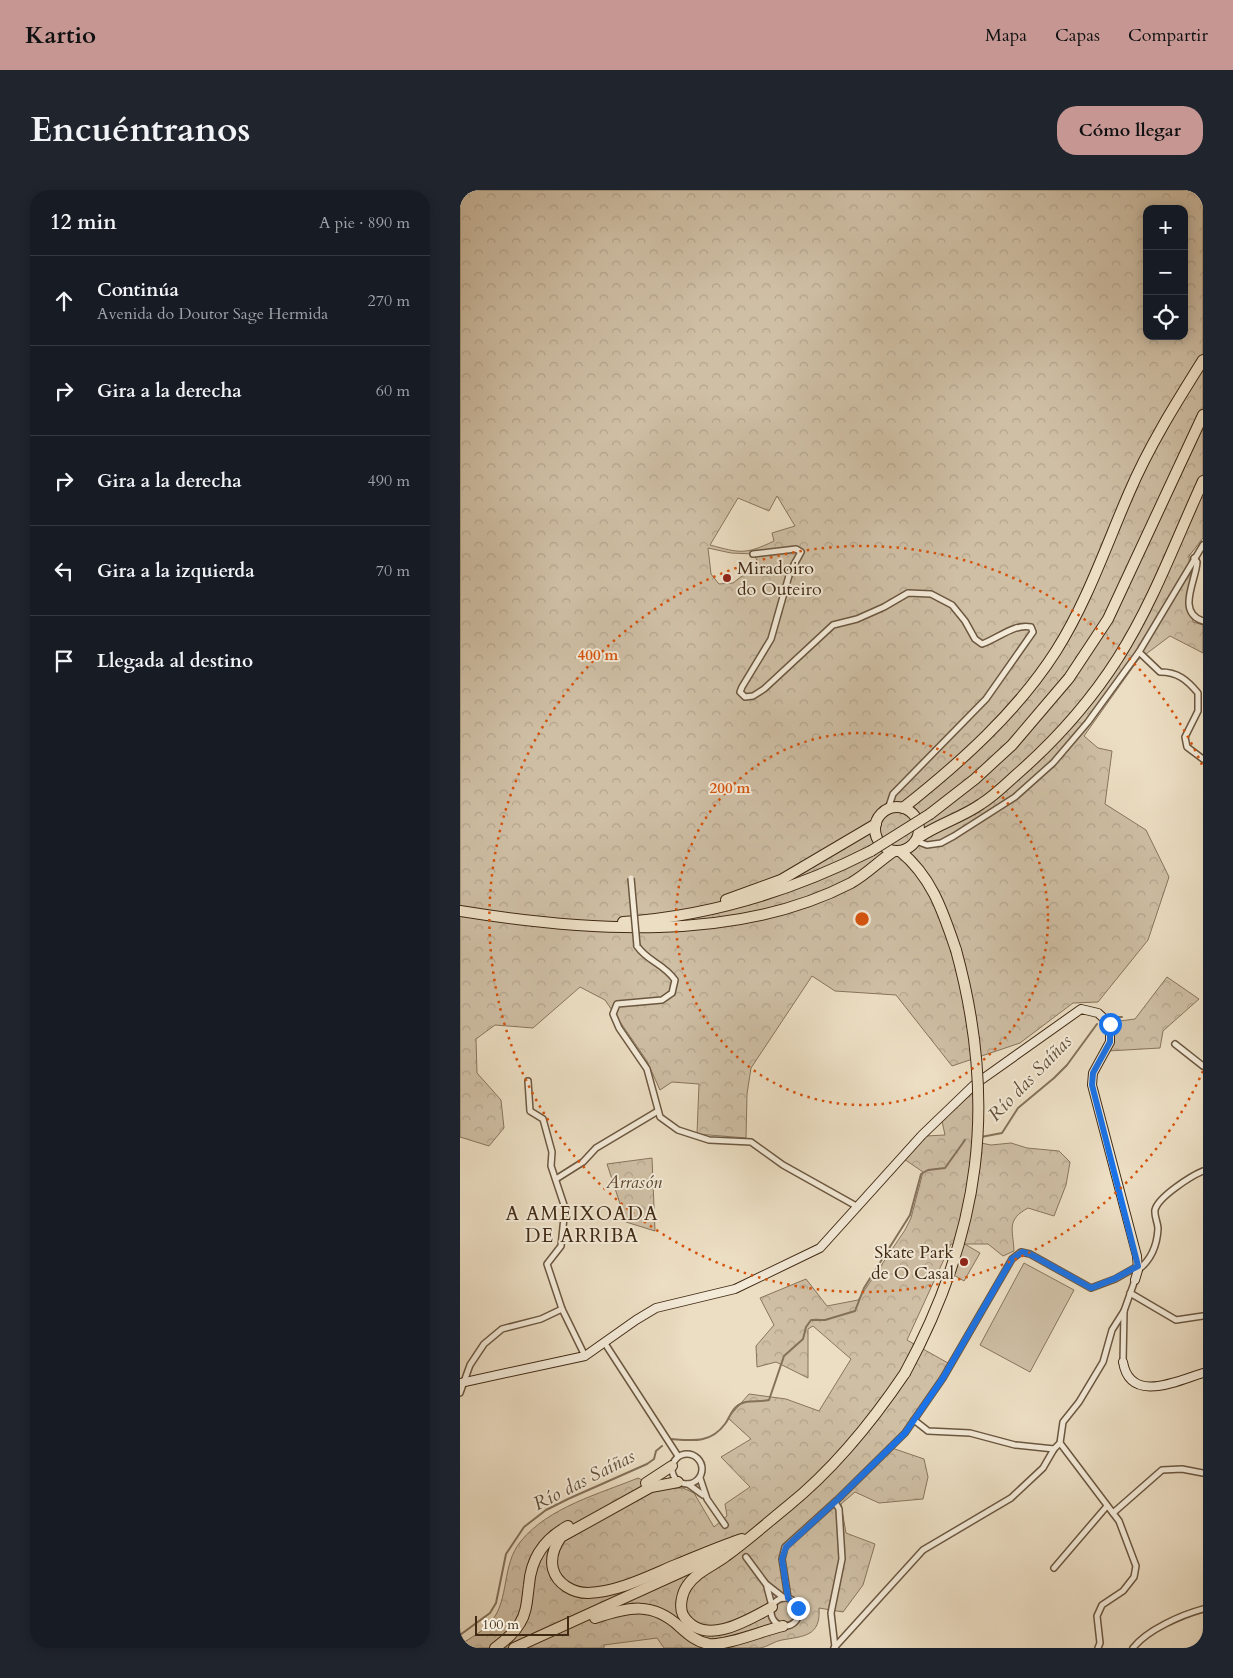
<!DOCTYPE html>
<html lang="es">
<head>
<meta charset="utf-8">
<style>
	:root { --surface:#171b24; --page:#20242c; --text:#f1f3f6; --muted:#9ea1a6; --line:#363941; --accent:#c59692 }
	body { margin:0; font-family:Cardo,serif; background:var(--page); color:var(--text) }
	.controls { position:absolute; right:15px; top:15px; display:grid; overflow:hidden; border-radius:10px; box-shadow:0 2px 12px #0003 }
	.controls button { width:45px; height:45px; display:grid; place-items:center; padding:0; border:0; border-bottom:1px solid var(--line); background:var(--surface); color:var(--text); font:25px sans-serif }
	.scale { position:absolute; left:15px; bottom:12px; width:94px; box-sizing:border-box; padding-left:5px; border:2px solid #402a14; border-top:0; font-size:14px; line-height:18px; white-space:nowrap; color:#402a14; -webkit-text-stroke:4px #f3ead8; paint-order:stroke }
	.stop { position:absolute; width:15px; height:15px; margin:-11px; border:4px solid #1a73e8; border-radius:50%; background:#fff }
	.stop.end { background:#1a73e8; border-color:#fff; box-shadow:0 1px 5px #0008 }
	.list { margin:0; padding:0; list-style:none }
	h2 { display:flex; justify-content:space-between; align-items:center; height:65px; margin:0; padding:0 20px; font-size:21px }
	h2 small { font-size:16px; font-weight:400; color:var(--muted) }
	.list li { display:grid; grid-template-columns:32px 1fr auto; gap:15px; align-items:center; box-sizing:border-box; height:90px; padding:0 20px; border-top:1px solid var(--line) }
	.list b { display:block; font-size:19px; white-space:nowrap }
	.list p { margin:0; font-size:16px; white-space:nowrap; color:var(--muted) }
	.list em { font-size:16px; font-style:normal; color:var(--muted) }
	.icon { flex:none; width:28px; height:28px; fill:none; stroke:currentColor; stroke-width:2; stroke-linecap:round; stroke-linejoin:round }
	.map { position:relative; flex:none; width:743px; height:1458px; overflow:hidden; border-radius:20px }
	header { display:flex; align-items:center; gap:30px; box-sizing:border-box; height:70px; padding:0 25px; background:var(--accent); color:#111 }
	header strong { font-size:24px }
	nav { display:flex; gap:28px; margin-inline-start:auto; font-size:18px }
	.intro { display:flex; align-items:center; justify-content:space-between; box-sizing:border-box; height:120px; padding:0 30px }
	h1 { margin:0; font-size:35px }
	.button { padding:12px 22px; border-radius:20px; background:var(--accent); color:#111; font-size:18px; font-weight:700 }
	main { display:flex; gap:30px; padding:0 30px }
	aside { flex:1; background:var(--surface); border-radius:20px; box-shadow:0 2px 12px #0003 }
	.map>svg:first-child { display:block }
</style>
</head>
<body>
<header>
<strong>Kartio</strong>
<nav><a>Mapa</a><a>Capas</a><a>Compartir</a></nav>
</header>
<div class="intro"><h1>Encuéntranos</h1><a class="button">Cómo llegar</a></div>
<main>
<aside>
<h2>12 min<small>A pie · 890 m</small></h2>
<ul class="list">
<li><svg class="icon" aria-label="ahead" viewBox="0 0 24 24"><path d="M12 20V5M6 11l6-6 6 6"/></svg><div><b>Continúa</b><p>Avenida do Doutor Sage Hermida</p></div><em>270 m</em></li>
<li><svg class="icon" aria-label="right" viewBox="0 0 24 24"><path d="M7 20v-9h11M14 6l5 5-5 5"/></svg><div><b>Gira a la derecha</b></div><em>60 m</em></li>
<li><svg class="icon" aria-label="right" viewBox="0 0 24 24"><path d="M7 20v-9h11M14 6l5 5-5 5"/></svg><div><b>Gira a la derecha</b></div><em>490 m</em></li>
<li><svg class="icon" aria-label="left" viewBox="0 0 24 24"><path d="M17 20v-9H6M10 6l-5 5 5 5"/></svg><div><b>Gira a la izquierda</b></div><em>70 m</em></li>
<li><svg class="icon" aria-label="arrive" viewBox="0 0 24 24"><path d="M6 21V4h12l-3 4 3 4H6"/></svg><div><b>Llegada al destino</b></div></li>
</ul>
</aside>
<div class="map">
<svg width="743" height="1458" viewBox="0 0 743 1458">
	<defs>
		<pattern id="forest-crowns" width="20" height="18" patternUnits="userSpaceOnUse" patternTransform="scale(1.25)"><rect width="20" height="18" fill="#cfbfa5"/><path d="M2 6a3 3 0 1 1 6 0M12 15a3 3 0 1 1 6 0" fill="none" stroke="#b3a48d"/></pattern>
	</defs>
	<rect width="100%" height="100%" fill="#ecdec3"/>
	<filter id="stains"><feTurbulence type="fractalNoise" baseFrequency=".004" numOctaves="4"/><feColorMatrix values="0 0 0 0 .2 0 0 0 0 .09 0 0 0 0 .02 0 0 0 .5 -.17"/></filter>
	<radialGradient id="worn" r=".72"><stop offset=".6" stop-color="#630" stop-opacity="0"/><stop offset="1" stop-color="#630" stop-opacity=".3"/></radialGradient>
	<g fill="#cfbfa5" stroke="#88745c">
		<path d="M503 1053 520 1063 504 1091 487 1081Z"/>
		<path d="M564 1073 614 1100 570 1182 520 1155Z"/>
	</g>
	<g fill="url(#forest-crowns)" stroke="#88745c" fill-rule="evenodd">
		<path d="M0 0H743V348L729 366 733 432 743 435V463L710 446 678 470 624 546 638 558 652 561 645 614 686 640 709 687 688 750 638 812 613 813 560 853 492 876 436 805 375 801 352 786 291 878 287 904 286 948 237 944 239 894 212 892 200 900 187 871 145 810 120 797 73 838 35 835 16 849 17 883 41 910 44 938 29 956 0 947ZM687 19H724V146H687ZM317 306 335 336 312 343 314 351C285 365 280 363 250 355L278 308 309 321ZM248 358 271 363 293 364 299 373 273 393 259 394 251 384Z"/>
		<path d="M707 787 739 809 703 841 700 858 648 861 652 832 675 829Z"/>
		<path d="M517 899 516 952 531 955 551 953 567 958 599 961 610 972 606 995 594 1026 568 1018C546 1030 553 1039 554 1061L543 1066 528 1054H491L447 1150 488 1173C473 1203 452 1232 429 1257L464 1269 468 1287 463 1309 419 1313 395 1302 381 1314 386 1343 415 1354 403 1395 383 1422 359 1418C361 1447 343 1446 322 1450 314 1451 308 1457 300 1458 269 1458 236 1458 204 1458L197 1448 144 1455V1458H0V1455C10 1448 24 1441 31 1432 50 1409 41 1375 61 1351 89 1317 139 1304 178 1288L199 1298H223L234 1303 254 1337 267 1326 265 1314 290 1297 261 1267 291 1249 268 1228 289 1204 326 1209 359 1221 391 1169 353 1136 348 1139V1188L316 1172 297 1177 296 1156 314 1135 300 1108 346 1089 367 1116 398 1110 445 1040 451 1028 463 982 444 969 466 946 485 945 482 931Z"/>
		<path d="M192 968 195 1041 166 1032 147 974Z"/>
	</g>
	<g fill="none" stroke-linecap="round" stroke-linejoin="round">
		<g stroke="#84715a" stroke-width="2">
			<path d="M654 827H662"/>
			<path d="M521 947 542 943 558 918 594 888 607 875 637 834"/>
			<path d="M212 1249C234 1251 251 1253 265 1234 269 1229 271 1221 276 1217 285 1208 298 1213 309 1210L324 1166 343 1149 346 1137 351 1130H365L395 1121 404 1098 450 1025 461 984 468 980 485 978 505 950"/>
			<path d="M0 1445 30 1423 36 1413 46 1364 64 1337 86 1320 108 1309 187 1274 194 1269 196 1261 202 1256"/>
		</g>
		<path stroke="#cabaa0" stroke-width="5" stroke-dasharray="5 2.5" stroke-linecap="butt" d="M265 1335 286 1367"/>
		<defs>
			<g id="street">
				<path d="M293 364 336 359 341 362 330 382 311 449 282 497 280 502 285 507 293 506 304 499 373 435 397 429 424 417 448 403 471 404 492 415 505 431 515 449 522 454C537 449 555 433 571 437L573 442 526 509 433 604 428 619"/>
				<path d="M734 368 737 372C736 391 716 422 743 431"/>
				<path d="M679 462 700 482C718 482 727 490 738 503V521L725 547 727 557 743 569"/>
				<path d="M456 651 467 655 481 653 494 646 555 607 593 573 628 532 679 462 743 355"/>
				<path d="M177 756C188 772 203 773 215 790L212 803 202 810 157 814 153 824 159 838 187 879 200 927 218 940 249 950 291 952 323 975 398 1017"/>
				<path d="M715 854 743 876"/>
				<path d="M96 989 123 972 136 958 198 921"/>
				<path d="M678 1080C691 1070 697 1056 698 1039 698 1033 694 1026 695 1020 698 1007 731 986 743 981"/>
				<path d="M670 1103 716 1130 743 1126"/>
				<path d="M102 1119 125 1166"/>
				<path d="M144 1152 218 1266"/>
				<path d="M663 1172 664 1121 675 1090"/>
				<path d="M0 1203 10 1175 24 1154 42 1139 81 1129 102 1119 87 1074 101 1056 105 1018 91 976 92 962 83 929 70 921 68 891"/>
				<path d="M454 1230 468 1241 510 1243 555 1255 594 1259"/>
				<path d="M600 1253 659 1331 676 1376 674 1387 663 1401 642 1415 637 1426 640 1453 638 1458"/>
				<circle cx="227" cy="1279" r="15"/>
				<path d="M240 1288 247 1309 265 1335"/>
				<path d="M228 1294 243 1305"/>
				<path d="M653 1323 702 1280 722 1279 743 1283"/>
				<path d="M286 1367 306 1394 324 1408"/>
				<path d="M594 1378 647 1316"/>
				<path d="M307 1397 312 1416"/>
				<path d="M328 1408 322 1369 325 1357 377 1310 445 1243 483 1188 552 1069 561 1062 570 1064 631 1098 655 1089 678 1076"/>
				<circle cx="325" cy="1422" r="14"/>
				<path d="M375 1457 371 1423 382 1369 379 1319 375 1312"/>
				<path d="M374 1458 463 1360 551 1308 583 1278 594 1259 600 1253 603 1232 619 1212 643 1172 652 1140 664 1121"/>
				<path d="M673 1458C687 1440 721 1425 743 1419"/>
			</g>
			<g id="secondary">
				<path d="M663 1172C670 1214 717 1191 743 1183"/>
				<path d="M0 1193 125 1166 176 1130 196 1118 275 1099 360 1058 462 945 514 895 621 819 638 823 650 834V852L633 883 632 895 677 1066 678 1080 675 1090"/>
			</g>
			<g id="highway">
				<circle cx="437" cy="639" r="22"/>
				<path d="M443 618C500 573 557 522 596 461 627 412 646 356 669 303 689 256 716 213 743 170"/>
				<path d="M470 624 515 589 552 555 609 488 648 429 743 225"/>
				<path d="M458 648C478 634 501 628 521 614 534 606 545 595 556 585 595 551 630 512 658 468 693 413 716 350 743 291"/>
				<path d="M440 661C472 687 483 722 496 760"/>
				<path d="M266 710 321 690 416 634"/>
				<path d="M0 721C124 741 276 753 391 693 407 684 419 671 434 661"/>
				<path d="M163 732C252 726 332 701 411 661"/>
				<path d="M218 1292 191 1297 101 1347C94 1357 90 1367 93 1379 97 1394 113 1403 128 1403 159 1402 191 1385 218 1374 240 1365 261 1356 282 1349"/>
				<path d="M186 1293 212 1276"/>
				<path d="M312 1417C287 1431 243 1458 223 1425 219 1417 222 1403 227 1396 236 1382 253 1376 266 1366 287 1351 307 1333 328 1316 375 1278 412 1232 445 1183"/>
				<path d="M135 1428C169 1417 192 1411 220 1437 229 1445 237 1452 249 1454 267 1456 304 1440 323 1436"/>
				<path d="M35 1458C44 1451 54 1444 60 1433 67 1422 67 1409 69 1395 71 1368 84 1349 108 1336"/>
				<path d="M54 1458 241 1373 260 1362"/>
			</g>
		</defs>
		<use href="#street" stroke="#6b5740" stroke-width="8"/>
		<use href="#secondary" stroke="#402a14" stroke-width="10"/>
		<use href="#highway" stroke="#402a14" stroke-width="12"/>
		<use href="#street" stroke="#f3ead8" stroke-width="5"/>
		<use href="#secondary" stroke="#f3ead8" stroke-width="8"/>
		<use href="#highway" stroke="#ecdec3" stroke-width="10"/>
		<defs>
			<path id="street-bridge" d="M171 688 177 756"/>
			<g id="highway-bridge">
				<path d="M411 661 470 624"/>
				<path d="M445 1183C521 1043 538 913 496 760"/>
			</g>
		</defs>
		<use href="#street-bridge" stroke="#6b5740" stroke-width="8" stroke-linecap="butt"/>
		<use href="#highway-bridge" stroke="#402a14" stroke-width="12" stroke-linecap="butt"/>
		<use href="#street-bridge" stroke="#f3ead8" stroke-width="5"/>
		<use href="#highway-bridge" stroke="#ecdec3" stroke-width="10"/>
	</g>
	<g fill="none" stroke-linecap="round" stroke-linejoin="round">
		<path stroke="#1a73e8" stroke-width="6" d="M338 1418 328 1408 322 1369 326 1357 377 1310 445 1243 483 1188 552 1069 562 1062 570 1064 631 1098 654 1089 678 1076 632 895 633 883 650 852V834"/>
	</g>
	<g fill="none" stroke="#d7540d" stroke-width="2.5" stroke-dasharray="2.5 5">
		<circle cx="402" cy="729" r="186"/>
		<path d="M743 881A373 373 0 1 1 743 577"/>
	</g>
	<g fill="#8f2418" stroke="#f3ead8" stroke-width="2">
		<circle cx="267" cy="388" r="5"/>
		<circle cx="504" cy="1072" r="5"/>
	</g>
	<g text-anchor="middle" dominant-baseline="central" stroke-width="4" stroke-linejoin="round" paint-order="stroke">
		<g font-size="18" fill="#402a14" stroke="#f3ead8" text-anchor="start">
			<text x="277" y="378">Miradoiro<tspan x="277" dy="21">do Outeiro</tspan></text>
			<text x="494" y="1062" text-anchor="end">Skate Park<tspan x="494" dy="21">de O Casal</tspan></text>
		</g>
		<g font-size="18" font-style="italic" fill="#5d4831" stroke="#f3ead8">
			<text x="174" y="992">Arrasón</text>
		</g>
		<g font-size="19" font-style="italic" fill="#624e37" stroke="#f3ead8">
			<text transform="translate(570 888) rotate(-46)">Río das Saíñas</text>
			<text transform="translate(124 1290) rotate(-27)">Río das Saíñas</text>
		</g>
		<g font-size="19" letter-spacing="1" fill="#402a14" stroke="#f3ead8">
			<text x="122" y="1024">A AMEIXOADA<tspan x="122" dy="22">DE ARRIBA</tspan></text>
		</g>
	</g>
	<circle cx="402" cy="729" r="8" fill="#d7540d" stroke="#f3ead8" stroke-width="2.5"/>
	<g font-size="15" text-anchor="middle" font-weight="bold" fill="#d7540d" stroke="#f3ead8" stroke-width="4" stroke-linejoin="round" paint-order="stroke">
		<text x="138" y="470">400 m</text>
		<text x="270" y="603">200 m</text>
	</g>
	<rect width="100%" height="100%" filter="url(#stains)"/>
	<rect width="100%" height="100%" fill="url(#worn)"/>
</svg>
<div class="controls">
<button>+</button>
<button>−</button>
<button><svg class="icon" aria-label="locate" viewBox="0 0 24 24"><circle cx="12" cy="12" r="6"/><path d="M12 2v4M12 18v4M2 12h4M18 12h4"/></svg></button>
</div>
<div class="scale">100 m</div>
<div class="stop" style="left:650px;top:834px"></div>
<div class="stop end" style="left:338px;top:1418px"></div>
</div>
</main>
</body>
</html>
